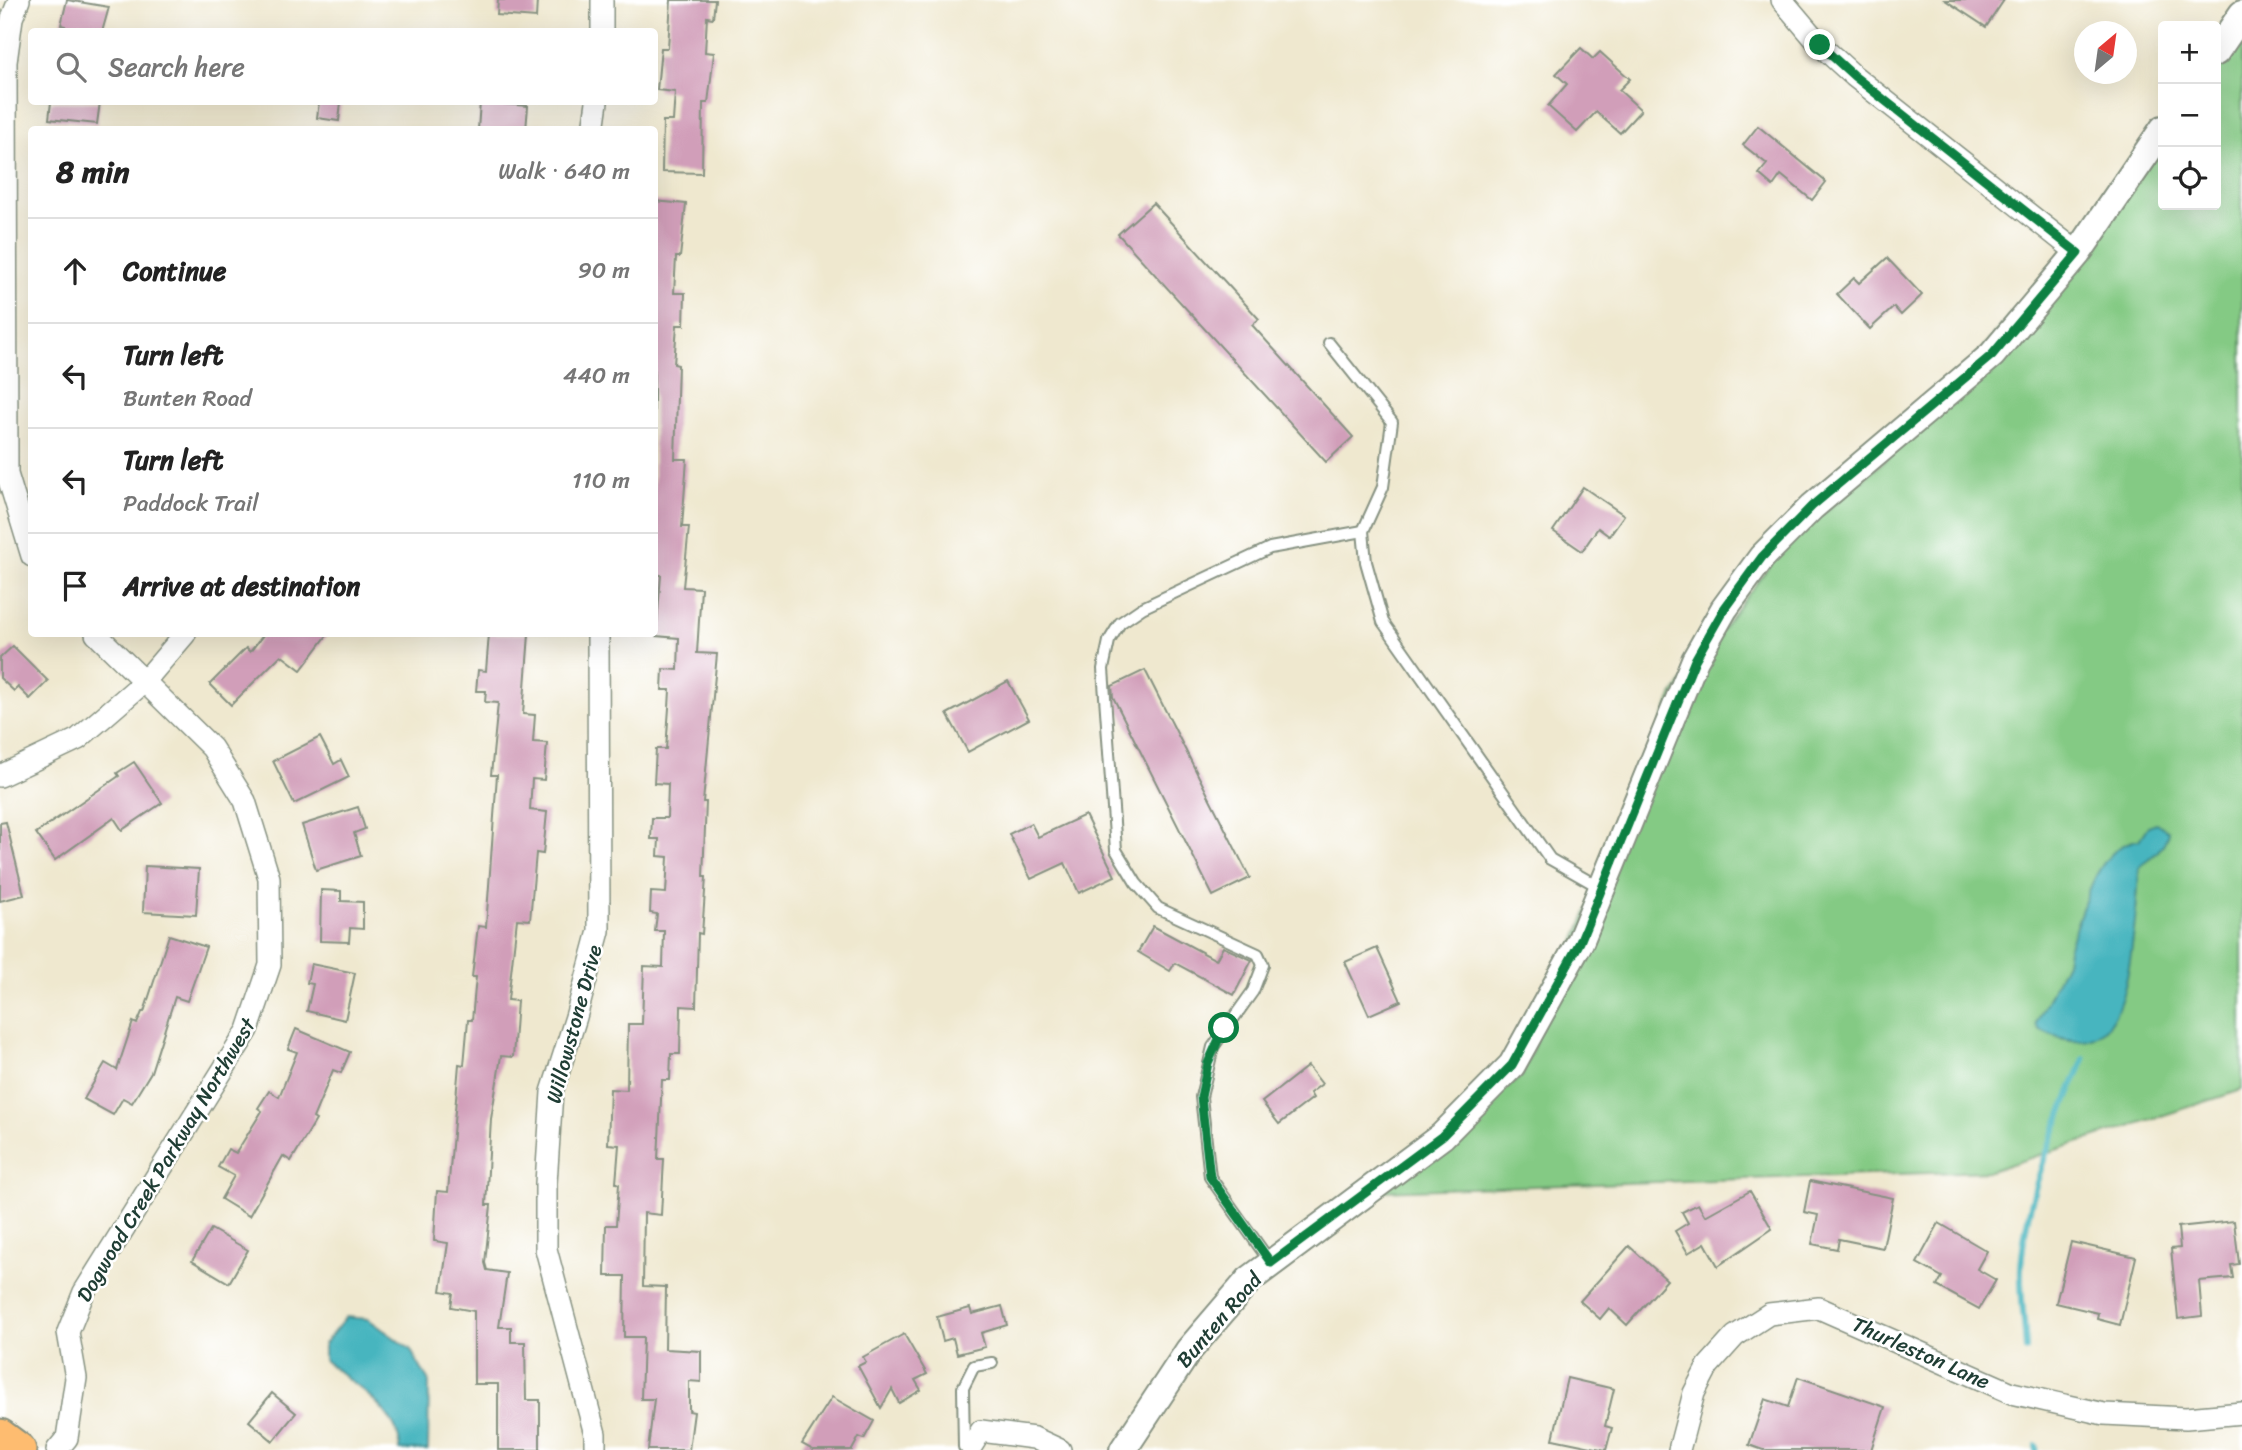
<!DOCTYPE html>
<html lang="en">
<head>
<meta charset="utf-8">
<style>
	:root { --surface:#fff; --page:#f6f6f6; --text:#222; --muted:#767676; --line:#e0e0e0 }
	body { margin:0; font-family:Sriracha,sans-serif; background:var(--page); color:var(--text) }
	.controls { position:absolute; right:21px; top:21px; display:grid; overflow:hidden; border-radius:7px; box-shadow:0 7px 28px #0002 }
	.controls button { width:63px; height:63px; display:grid; place-items:center; padding:0; border:0; border-bottom:2px solid var(--line); background:var(--surface); color:var(--text); font:35px sans-serif }
	.compass { position:absolute; left:2074px; top:21px; width:63px; height:63px; border-radius:50%; background:var(--surface); box-shadow:0 7px 28px #0002; rotate:29deg }
	.stop { position:absolute; width:21px; height:21px; margin:-16px; border:5px solid #0b8043; border-radius:50%; background:#fff }
	.stop.end { background:#0b8043; border-color:#fff; box-shadow:0 2px 7px #0008 }
	.list { margin:0; padding:0; list-style:none }
	h2 { display:flex; justify-content:space-between; align-items:center; height:91px; margin:0; padding:0 28px; font-size:30px }
	h2 small { font-size:23px; font-weight:400; color:var(--muted) }
	.list li { display:grid; grid-template-columns:46px 1fr auto; gap:21px; align-items:center; box-sizing:border-box; height:105px; padding:0 28px; border-top:2px solid var(--line) }
	.list b { display:block; font-size:26px; white-space:nowrap }
	.list p { margin:0; font-size:23px; white-space:nowrap; color:var(--muted) }
	.list em { font-size:23px; font-style:normal; color:var(--muted) }
	.icon { flex:none; width:38px; height:38px; fill:none; stroke:currentColor; stroke-width:2; stroke-linecap:round; stroke-linejoin:round }
	.map { position:relative; flex:none; width:2242px; height:1450px; overflow:hidden }
	.search { position:absolute; background:var(--surface); box-shadow:0 7px 28px #0002; left:28px; top:28px; width:630px; height:77px; display:flex; align-items:center; gap:18px; box-sizing:border-box; padding:0 24px; border-radius:7px; color:var(--muted); font-size:26px }
	.panel { position:absolute; background:var(--surface); box-shadow:0 7px 28px #0002; left:28px; top:126px; width:630px; height:511px; border-radius:7px }
	.map>svg:first-child { display:block }
</style>
</head>
<body>
<div class="map">
<svg width="2242" height="1450" viewBox="0 0 2242 1450">
	<rect width="100%" height="100%" fill="#fff"/>
	<filter id="ink" filterUnits="userSpaceOnUse"><feTurbulence type="fractalNoise" baseFrequency=".0143" numOctaves="2"/><feDisplacementMap in="SourceGraphic" scale="14" xChannelSelector="R" yChannelSelector="G"/><feConvolveMatrix kernelMatrix="1 2 1 2 8 2 1 2 1" color-interpolation-filters="sRGB"/></filter>
	<filter id="wash" filterUnits="userSpaceOnUse"><feTurbulence type="fractalNoise" baseFrequency=".00686" numOctaves="4" result="noise"/><feDisplacementMap in="SourceGraphic" scale="28" xChannelSelector="R" yChannelSelector="G"/><feGaussianBlur stdDeviation="1.57" result="paint"/><feColorMatrix in="noise" values="0 0 0 0 0 0 0 0 0 0 0 0 0 0 0 0 0 1.4 0 .05"/><feComposite in="paint" operator="in"/></filter>
	<g filter="url(#wash)">
		<rect width="100%" height="100%" fill="#efe8cf"/>
		<path fill="#84ca84" stroke="#52845c" stroke-width="2" d="M2242 25V1090L1990 1171 1381 1191 1522 1076 1672 696 1783 548 1898 449 2077 235 2163 125V205H2216V58Z"/>
		<g fill="#46b5bf" stroke="#32797a" stroke-width="2">
			<path d="M2156 823 2168 831C2166 848 2151 857 2139 868 2138 897 2135 925 2131 954 2123 1009 2108 1065 2039 1029L2036 1024 2066 962 2068 949C2082 914 2095 845 2139 840L2148 826Z"/>
			<path d="M346 1317 368 1319 410 1349 429 1382 428 1450H400C401 1411 351 1383 324 1360V1344Z"/>
		</g>
		<g fill="none" stroke-linecap="round" stroke-linejoin="round">
			<g stroke="#46b5bf" stroke-width="6">
				<path d="M2026 1349C2025 1323 2020 1295 2021 1269 2025 1196 2056 1125 2084 1059"/>
				<path d="M2036 1450V1446"/>
			</g>
		</g>
		<g id="blocks">
			<g fill="#d19eb9">
				<path d="M67 0 109 7 102 32H64L65 26 61 25Z"/>
				<path d="M498 0H537L536 18 497 15Z"/>
				<path d="M671 0H715L713 18 707 17 705 52 714 53 708 103H703L702 173 662 172 663 121H673L675 92 657 90 661 48H668Z"/>
				<path d="M1945 0H2004L1986 27Z"/>
				<path d="M1581 48 1593 59 1600 52 1630 79 1619 90 1641 110 1620 133 1596 112 1577 132 1548 106 1567 84 1556 74Z"/>
				<path d="M51 102H100L97 124 49 119Z"/>
				<path d="M319 102H341L339 121 317 118Z"/>
				<path d="M480 102 528 106 526 130H478Z"/>
				<path d="M1758 126 1826 182 1812 200 1781 175 1773 186 1759 174 1767 164 1743 145Z"/>
				<path d="M654 201 686 204 680 257H676L674 293H685L684 325H677L674 364 678 365 675 459H687L682 527H689L683 587 701 588 697 653 717 654 703 802H706L703 877H706L702 934 698 933 696 1007 681 1006 680 1054H671L670 1080H662L658 1159H664L661 1215 644 1213 643 1286 666 1287 665 1349 701 1351V1382L689 1381V1411L694 1412 689 1450H648L654 1399H641L643 1337H624L625 1276H605L606 1225H616L619 1184 616 1183 619 1145 608 1144 610 1089 627 1090 628 1024H642L644 966 663 967 664 931H655L657 914 650 913 651 892 666 893 668 857 658 856 659 839H651L652 818H667L668 784 654 783 656 749H666L669 708 670 690H662L663 669 678 670 679 638 656 636 661 575 654 574Z"/>
				<path d="M1153 203 1259 319 1252 325 1353 437 1326 462 1118 234Z"/>
				<path d="M1887 258 1922 295 1901 315 1894 307 1870 329 1837 294 1854 278 1859 283Z"/>
				<path d="M1583 487 1624 515 1609 536 1598 528 1582 551 1553 531Z"/>
				<path d="M264 634H328L301 670 281 655 231 705 210 684 246 648 250 652Z"/>
				<path d="M489 634H529L523 714 535 715 533 742 547 743 544 780 532 779 530 810 547 812 543 854 536 853 530 920 517 919 508 1000 517 1001 513 1057 501 1056 491 1119 486 1205H491L485 1263 487 1270 507 1273 499 1327H511V1342H525L526 1400H540V1450H498V1384H474V1311L451 1307 453 1293 441 1291 448 1243 434 1241 437 1191 448 1192 459 1064 464 1065 468 1020H472L476 977H472L478 926 486 927 497 775H491L498 703 485 702 486 691H476L478 670 486 671Z"/>
				<path d="M13 646 48 681 30 699 18 687 14 691 0 678V658Z"/>
				<path d="M1145 670 1250 878 1213 896 1113 697 1112 686Z"/>
				<path d="M1008 681 1029 719 968 752 947 714Z"/>
				<path d="M320 737 334 764 341 760 349 777 294 804 273 761Z"/>
				<path d="M134 762 162 803 122 830 114 818 55 860 36 833 119 776 117 773Z"/>
				<path d="M358 807 365 829 354 833 361 856 316 870 302 825Z"/>
				<path d="M1085 815 1115 876 1079 893 1065 863 1031 879 1009 834 1031 823 1038 837Z"/>
				<path d="M6 822 24 895 0 901V823Z"/>
				<path d="M145 866 199 869 196 915 143 912Z"/>
				<path d="M321 890 341 891V901L363 902V929L350 928 349 942 320 941Z"/>
				<path d="M1153 926 1216 960 1223 947 1252 960 1234 995 1175 963 1170 971 1138 952Z"/>
				<path d="M169 935 206 947 187 1001 175 997 151 1072 132 1103 123 1098 113 1115 84 1099 105 1063 117 1070 133 1022 137 1024 142 1012H144Z"/>
				<path d="M1377 948 1401 1001 1369 1015 1345 962Z"/>
				<path d="M311 964 355 973 345 1020 307 1011 313 984 307 983Z"/>
				<path d="M296 1029 350 1052 341 1073 333 1070 313 1118 316 1120 291 1161 283 1156 249 1216 221 1199 234 1176 218 1167 228 1149 236 1153 262 1111 258 1108 269 1091 279 1097 297 1052 288 1049Z"/>
				<path d="M1308 1066 1322 1084 1310 1093 1313 1098 1279 1124 1262 1102Z"/>
				<path d="M1810 1181 1893 1198 1883 1248 1839 1239 1837 1249 1812 1244 1818 1215 1804 1212Z"/>
				<path d="M1750 1191 1772 1229 1718 1266 1705 1243 1688 1253 1675 1231 1688 1223 1682 1212 1698 1204 1705 1216Z"/>
				<path d="M2234 1221 2239 1264 2231 1265 2233 1278 2199 1281 2202 1316 2178 1319 2171 1249 2180 1248 2178 1227Z"/>
				<path d="M1939 1223 1987 1251 1977 1269 1996 1280 1979 1309 1937 1286 1942 1277 1917 1263Z"/>
				<path d="M211 1229 248 1250 229 1283 192 1261Z"/>
				<path d="M2071 1242 2136 1257 2120 1325 2097 1319 2098 1313 2056 1303Z"/>
				<path d="M1629 1246 1667 1280 1627 1325 1609 1308 1600 1319 1580 1301Z"/>
				<path d="M1002 1306 1007 1325 981 1333 985 1347 957 1354 953 1338 943 1341 937 1317 970 1308 972 1314Z"/>
				<path d="M904 1334 927 1374 915 1380 921 1390 899 1403 892 1389 881 1408 858 1366 866 1362 863 1357Z"/>
				<path d="M1798 1377 1885 1407 1871 1450H1763L1749 1445 1765 1399 1788 1407Z"/>
				<path d="M1567 1378 1614 1389 1605 1426 1612 1428 1606 1450 1553 1439Z"/>
				<path d="M272 1393 296 1413 273 1441 249 1421Z"/>
				<path d="M832 1397 874 1421 864 1439 859 1437 852 1450H813L802 1444Z"/>
			</g>
		</g>
	</g>
	<g filter="url(#ink)">
		<use href="#blocks" fill-opacity="0" stroke="#879282" stroke-width="2"/>
		<g fill="none" stroke-linecap="round" stroke-linejoin="round">
			<defs>
				<g id="service">
					<path d="M1329 343 1392 422 1383 487 1363 531 1366 562 1383 622 1550 859 1601 888"/>
					<path d="M1271 1263 1210 1177 1201 1097 1213 1047 1253 991 1263 965 1258 954 1158 908 1136 883 1116 850 1103 669 1109 641 1120 623 1142 608 1270 548 1363 531"/>
					<path d="M964 1447 963 1388 974 1366 992 1363"/>
				</g>
				<g id="minor">
					<path d="M19 0 12 18 6 62 7 474 32 556"/>
					<path d="M1782 0 1820 45 1854 76 2078 253"/>
					<path d="M602 32V0"/>
					<path d="M593 130 597 102"/>
					<path d="M0 776 78 739 144 682 185 634"/>
					<path d="M971 1447 981 1431 1034 1438 1060 1450"/>
					<path d="M57 1450 67 1438 76 1378 68 1332 84 1292 248 1030 270 965 269 878 245 801 212 748 96 634"/>
					<path d="M595 1450V1434L546 1249V1183L552 1092 576 1017 599 931 598 634"/>
					<path d="M1679 1450 1694 1393 1708 1366 1735 1336 1769 1314 1819 1308 2012 1393 2104 1414 2186 1418 2242 1413"/>
				</g>
				<g id="tertiary">
					<path d="M2216 52 2242 14"/>
					<path d="M1123 1450 1189 1350 1249 1280 1442 1136 1512 1065 1580 942 1695 660 1724 609 1762 557 1812 507 1992 355 2078 253 2163 129"/>
				</g>
				<path id="primary" d="M0 1436 19 1450"/>
			</defs>
			<use href="#service" stroke="#879282" stroke-width="14"/>
			<use href="#minor" stroke="#879282" stroke-width="24"/>
			<use href="#tertiary" stroke="#879282" stroke-width="30"/>
			<use href="#primary" stroke="#879282" stroke-width="37"/>
			<use href="#service" stroke="#fff" stroke-width="10"/>
			<use href="#minor" stroke="#fff" stroke-width="21"/>
			<use href="#tertiary" stroke="#fff" stroke-width="26"/>
			<use href="#primary" stroke="#febc70" stroke-width="33"/>
		</g>
	</g>
	<g fill="none" stroke-linecap="round" stroke-linejoin="round" filter="url(#ink)">
		<path stroke="#0b8043" stroke-width="9" d="M1224 1028 1208 1063 1201 1097 1210 1177 1271 1263 1442 1136 1512 1065 1580 942 1695 660 1724 609 1762 557 1812 506 1992 355 2078 253 1854 76 1820 45"/>
	</g>
	<g text-anchor="middle" dominant-baseline="central" stroke-width="5" stroke-linejoin="round" paint-order="stroke">
		<g font-size="21" fill="#1f3d34" stroke="#fff">
			<text transform="translate(574 1024) rotate(-75)">Willowstone Drive</text>
			<text transform="translate(166 1160) rotate(-59)">Dogwood Creek Parkway Northwest</text>
			<text transform="translate(1219 1320) rotate(-49)">Bunten Road</text>
			<text transform="translate(1921 1353) rotate(24)">Thurleston Lane</text>
		</g>
	</g>
</svg>
<div class="controls">
<button>+</button>
<button>−</button>
<button><svg class="icon" aria-label="locate" viewBox="0 0 24 24"><circle cx="12" cy="12" r="6"/><path d="M12 2v4M12 18v4M2 12h4M18 12h4"/></svg></button>
</div>
<svg class="compass" viewBox="-18 -18 36 36"><path d="M0-13l5 13h-10z" fill="#e53935"/><path d="M0 13l5-13h-10z" fill="#767676"/></svg>
<div class="stop" style="left:1224px;top:1028px"></div>
<div class="stop end" style="left:1820px;top:45px"></div>
<div class="search"><svg class="icon" aria-label="search" viewBox="0 0 24 24"><circle cx="10" cy="10" r="6"/><path d="M15 15l6 6"/></svg>Search here</div>
<section class="panel">
<h2>8 min<small>Walk · 640 m</small></h2>
<ul class="list">
<li><svg class="icon" aria-label="ahead" viewBox="0 0 24 24"><path d="M12 20V5M6 11l6-6 6 6"/></svg><div><b>Continue</b></div><em>90 m</em></li>
<li><svg class="icon" aria-label="left" viewBox="0 0 24 24"><path d="M17 20v-9H6M10 6l-5 5 5 5"/></svg><div><b>Turn left</b><p>Bunten Road</p></div><em>440 m</em></li>
<li><svg class="icon" aria-label="left" viewBox="0 0 24 24"><path d="M17 20v-9H6M10 6l-5 5 5 5"/></svg><div><b>Turn left</b><p>Paddock Trail</p></div><em>110 m</em></li>
<li><svg class="icon" aria-label="arrive" viewBox="0 0 24 24"><path d="M6 21V4h12l-3 4 3 4H6"/></svg><div><b>Arrive at destination</b></div></li>
</ul>
</section>
</div>
</body>
</html>
